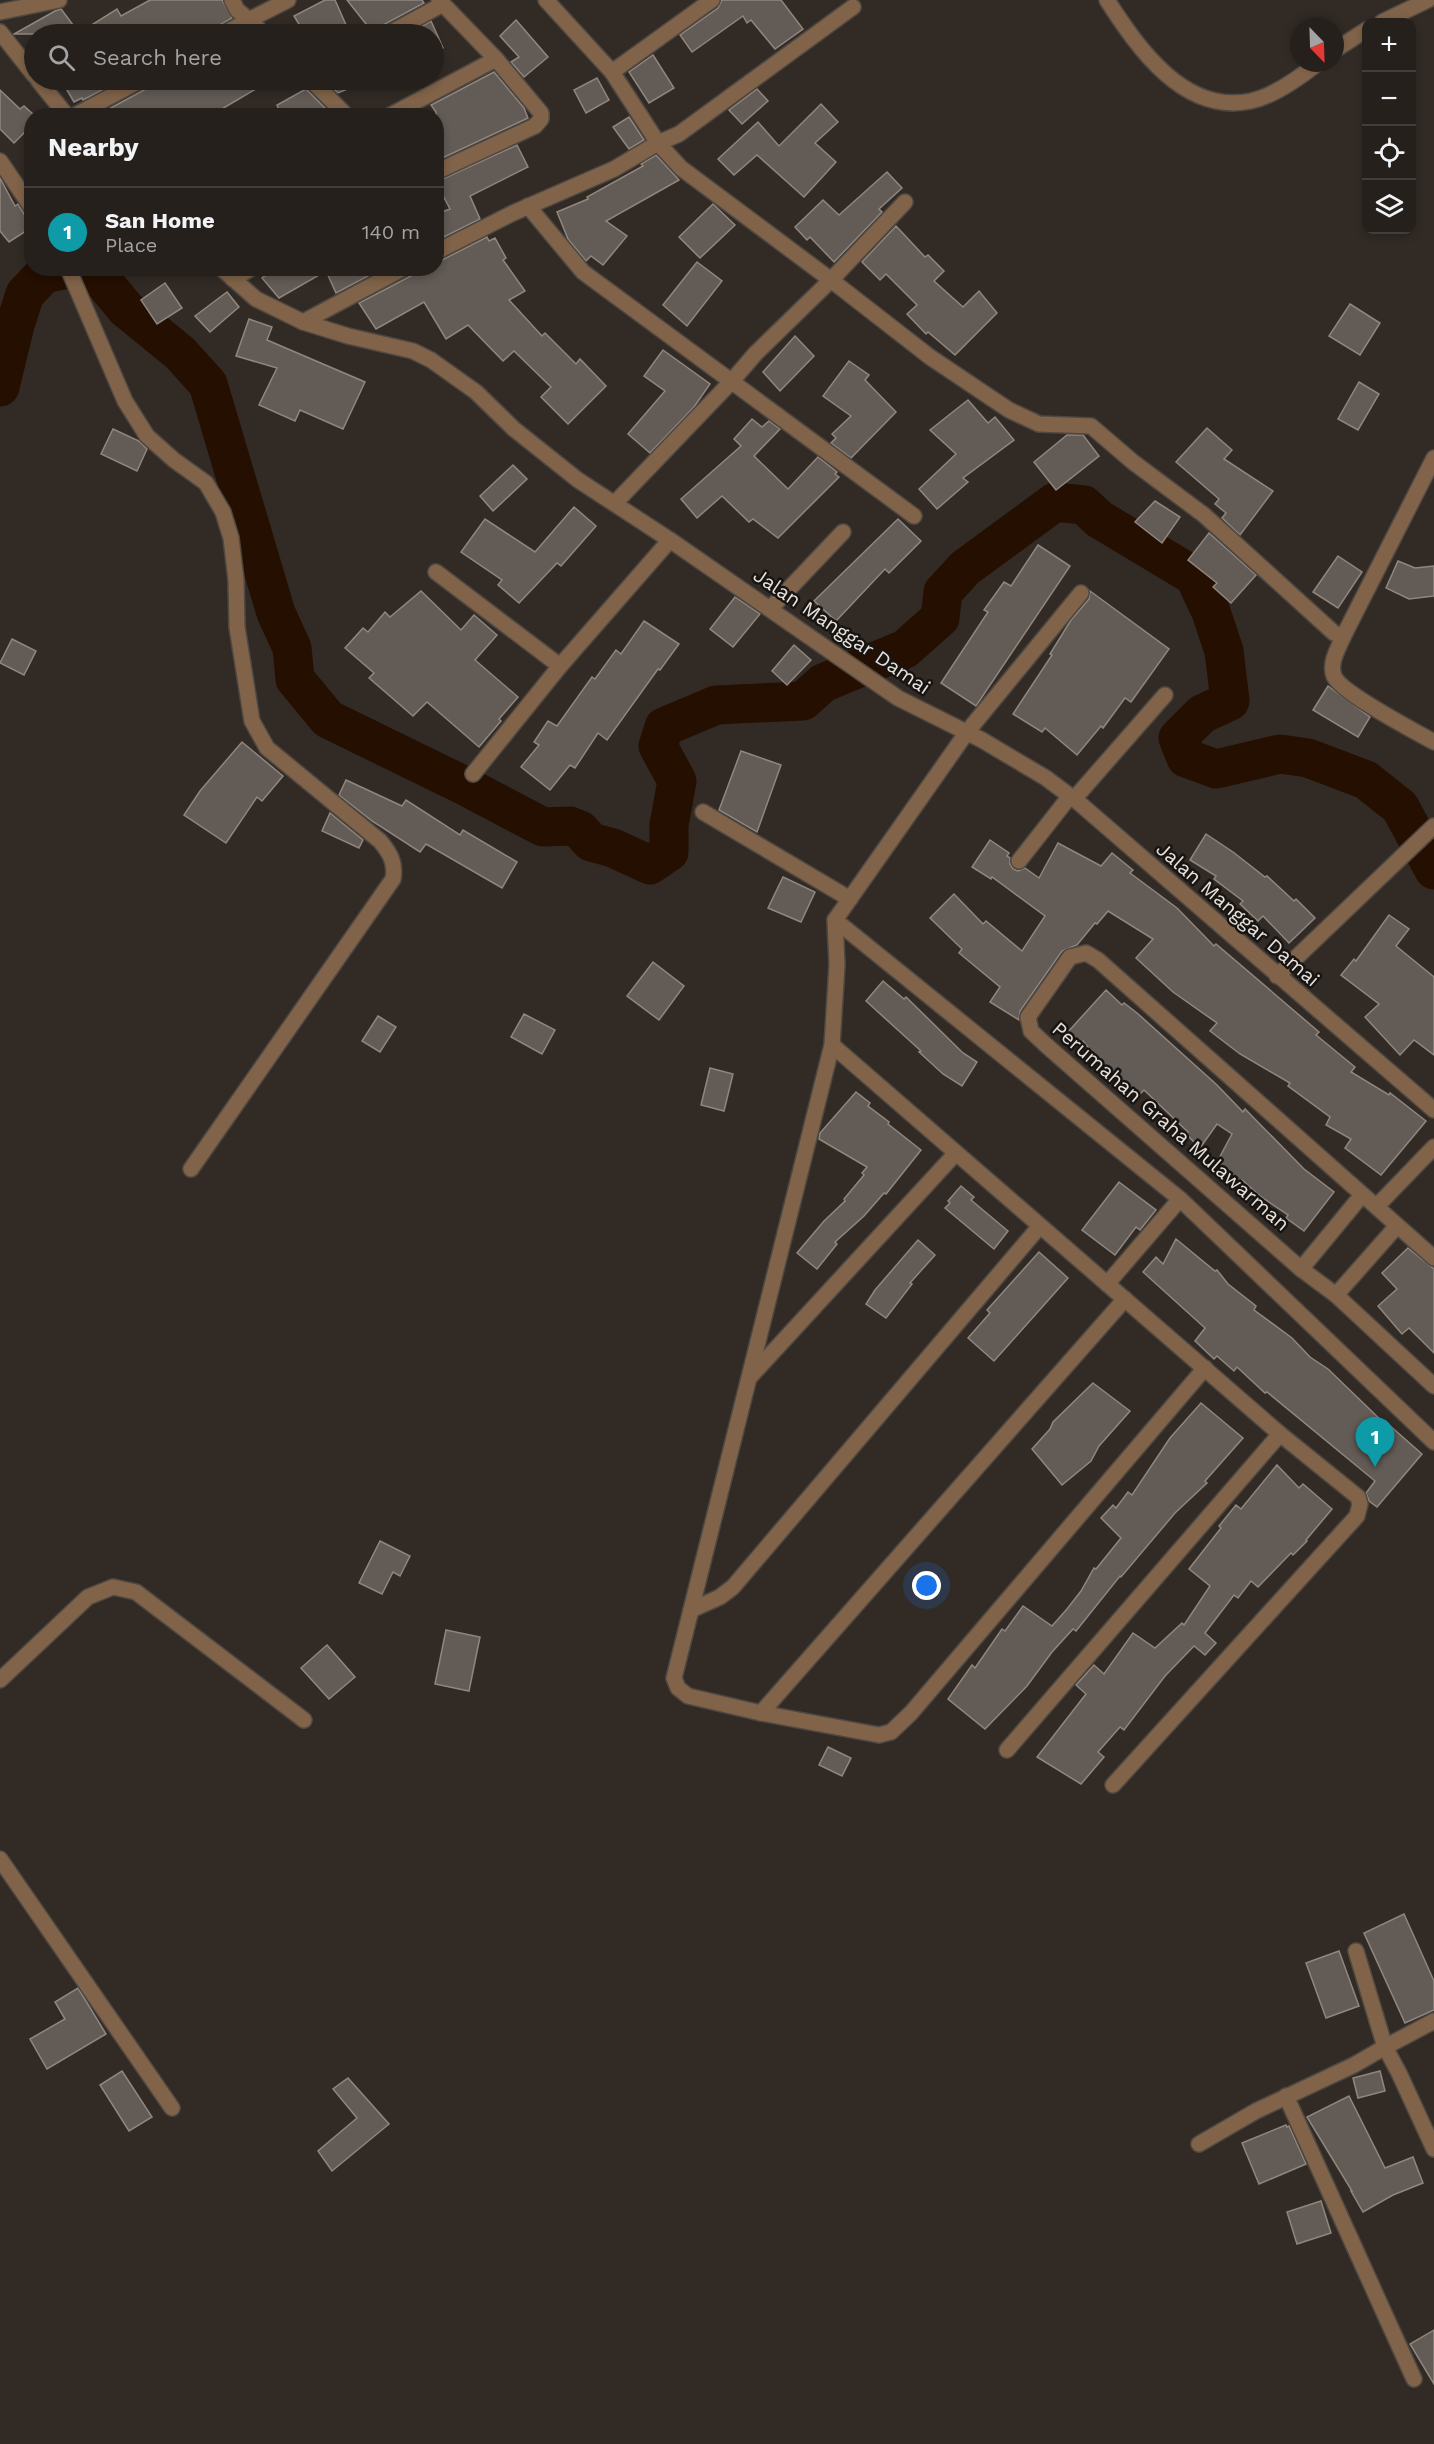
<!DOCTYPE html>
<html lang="en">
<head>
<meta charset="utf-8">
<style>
	:root { --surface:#26201c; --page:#2e2825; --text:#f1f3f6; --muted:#a4a3a3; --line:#423e3b; --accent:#db2777 }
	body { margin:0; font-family:"Work Sans",sans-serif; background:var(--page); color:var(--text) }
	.controls { position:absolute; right:18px; top:18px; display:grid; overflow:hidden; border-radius:12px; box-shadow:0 3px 9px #0003 }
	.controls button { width:54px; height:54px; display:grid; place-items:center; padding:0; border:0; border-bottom:2px solid var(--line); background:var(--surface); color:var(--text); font:30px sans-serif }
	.compass { position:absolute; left:1290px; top:18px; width:54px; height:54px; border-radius:50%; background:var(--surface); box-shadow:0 3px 9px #0003; rotate:157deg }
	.you { position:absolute; left:927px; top:1586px; width:21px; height:21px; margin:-15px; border:4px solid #fff; border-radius:50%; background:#1a73e8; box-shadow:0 0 0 9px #1a73e833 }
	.badge { display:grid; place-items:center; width:39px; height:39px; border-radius:50%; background:var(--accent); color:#fff; font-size:20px; font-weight:700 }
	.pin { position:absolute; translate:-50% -50px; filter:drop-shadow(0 2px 3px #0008) }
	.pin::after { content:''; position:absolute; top:32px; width:21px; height:18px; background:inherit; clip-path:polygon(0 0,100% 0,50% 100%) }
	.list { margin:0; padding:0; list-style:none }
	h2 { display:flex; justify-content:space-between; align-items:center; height:78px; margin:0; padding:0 24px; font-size:26px }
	h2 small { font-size:20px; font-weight:400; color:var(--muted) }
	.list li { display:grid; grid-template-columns:39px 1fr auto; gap:18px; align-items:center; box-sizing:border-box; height:90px; padding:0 24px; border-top:2px solid var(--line) }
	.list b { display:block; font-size:22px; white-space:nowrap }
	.list p { margin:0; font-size:20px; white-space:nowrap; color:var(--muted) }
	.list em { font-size:20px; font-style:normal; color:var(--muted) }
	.icon { flex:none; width:33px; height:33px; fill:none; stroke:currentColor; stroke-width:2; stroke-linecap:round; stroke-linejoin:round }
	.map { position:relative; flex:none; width:1434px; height:2444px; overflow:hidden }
	.search { position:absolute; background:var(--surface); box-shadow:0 3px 9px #0003; left:24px; top:24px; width:420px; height:66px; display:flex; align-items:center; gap:15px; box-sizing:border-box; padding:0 21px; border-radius:33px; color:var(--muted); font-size:22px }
	.panel { position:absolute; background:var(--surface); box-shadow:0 3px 9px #0003; left:24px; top:108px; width:420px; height:168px; border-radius:24px }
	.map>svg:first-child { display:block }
</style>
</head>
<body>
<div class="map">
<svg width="1434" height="2444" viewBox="0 0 1434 2444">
	<rect width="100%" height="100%" fill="#322b25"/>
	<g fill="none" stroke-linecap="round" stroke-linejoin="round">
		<g stroke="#240f00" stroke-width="39">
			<path d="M87 268 102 280 126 309 180 353 208 384 276 613 292 648 295 679 328 719 465 786 543 827 570 826 580 830 591 842 613 848 650 865 669 852V825L677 781 658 746 664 727 716 705 803 701 823 683 905 649 940 618 943 592 965 568 1055 502 1084 505 1099 519 1194 576 1211 612 1224 651 1230 701 1202 714 1178 738 1186 758 1216 769 1280 754 1308 758 1366 780 1400 807 1434 870"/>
			<path d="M0 387 15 325 25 294 44 274 74 268"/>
		</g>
	</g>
	<g fill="#635b55" stroke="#8f877f" stroke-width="1.5">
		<path d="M150 0H222L232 18 218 26 213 34H14L55 11 61 9 79 33 117 9 121 16Z"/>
		<path d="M325 0H335L350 34H305L294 16Z"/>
		<path d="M347 0H422L424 3 383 25 374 34Z"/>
		<path d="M722 0H781L803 29 775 49 751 20 747 23 743 16 692 52 680 35 718 8Z"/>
		<path d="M516 20 548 57 524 77 511 62 519 57 500 36Z"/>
		<path d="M431 21 443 48 435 52 434 34H423L419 28Z"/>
		<path d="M653 55 674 88 649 103 629 72Z"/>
		<path d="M494 72 524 108 528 118 436 161V112L431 105Z"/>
		<path d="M597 78 609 100 586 113 574 90Z"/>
		<path d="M61 80H113L106 84 108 87 83 100 82 98 74 102Z"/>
		<path d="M151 80H271L210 116H96L146 89Z"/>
		<path d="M324 80H370L338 93Z"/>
		<path d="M306 89 333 116H291L290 113 281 116 277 105Z"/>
		<path d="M757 89 768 101 742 124 729 110Z"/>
		<path d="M0 90 20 109 24 106 35 116H32V125L14 143 0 129Z"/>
		<path d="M821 104 838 122 815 143 836 162 804 197 757 155 734 175 718 159 758 122 779 146Z"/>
		<path d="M629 117 644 140 629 149 613 127Z"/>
		<path d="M517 145 528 167 470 196 480 219 444 237 436 220V214L450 209 436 182Z"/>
		<path d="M656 155 679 180 606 221 627 236 603 265 591 256 586 261 568 239 557 212 588 199 587 197 643 166 641 164Z"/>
		<path d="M887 172 902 188 879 209 882 212 834 262 810 237 807 240 795 227 823 200 839 215Z"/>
		<path d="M0 178 15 206 18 204 24 214 32 219V227L9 242 0 231Z"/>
		<path d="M713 204 735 225 700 258 679 237Z"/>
		<path d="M896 226 925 257 928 255 944 271 934 281 963 307 979 291 997 313 955 355 928 332 926 334 907 314 917 305 886 274 880 280 862 262Z"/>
		<path d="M487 237 489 241 495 238 506 258 503 260 525 291 509 300 542 336 545 333 576 364 580 359 606 386 568 424 541 397 551 387 514 351 503 361 468 325 446 339 424 302 376 329 359 303 426 268H436V263Z"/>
		<path d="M697 262 722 281 687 326 663 305Z"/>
		<path d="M276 268H369L372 274 336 293 326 271 279 298 262 278Z"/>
		<path d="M165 283 182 308 157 324 141 300Z"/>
		<path d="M227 292 239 307 210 332 195 316Z"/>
		<path d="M1350 304 1380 323 1360 355 1329 336Z"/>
		<path d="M249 319 272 327 267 340 365 382 343 429 300 410 295 421 259 405 277 368 236 356Z"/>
		<path d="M795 336 814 356 780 391 763 372Z"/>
		<path d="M663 350 710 384 694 407 650 453 628 434 665 391 644 376Z"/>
		<path d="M849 361 869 375 865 380 896 412 851 458 831 443 836 438 832 434 851 416 823 396Z"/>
		<path d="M1359 382 1379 394 1358 430 1338 419Z"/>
		<path d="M968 400 988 423 995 417 1014 440 963 478 968 482 937 509 919 489 956 454 930 430Z"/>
		<path d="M752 419 762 427 769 421 780 429 754 456 788 489 818 457 837 472 835 474 839 477 778 538 753 519 749 522 722 496 697 518 681 499 741 446 734 439Z"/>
		<path d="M1207 428 1232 450 1224 459 1273 491 1240 535 1222 518 1226 513 1215 504 1219 499 1176 462Z"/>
		<path d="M113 429 139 441 147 449 137 471 101 454Z"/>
		<path d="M1067 435H1083L1099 456 1056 490 1034 462Z"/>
		<path d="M513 465 527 479 493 511 480 496Z"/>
		<path d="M1155 501 1180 517 1162 543 1135 522Z"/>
		<path d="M574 507 596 526 561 566 557 563 519 603 498 585 502 580 461 552 485 519 535 552Z"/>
		<path d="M898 519 921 541 889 573 885 569 836 621 814 601Z"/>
		<path d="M1209 533 1256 575 1231 603 1213 587 1217 583 1188 560Z"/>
		<path d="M1038 545 1070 566 976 706 941 683 988 612 984 610 1004 582 1011 586Z"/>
		<path d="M1338 556 1362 572 1338 608 1313 592Z"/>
		<path d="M1398 561 1415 568 1434 566V596L1409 599 1386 588Z"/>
		<path d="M421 591 461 630 474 615 497 635 475 660 518 697 499 719 501 721 479 747 427 702 413 716 369 678 374 673 345 648 363 628 368 632 385 612 390 617Z"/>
		<path d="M1090 591 1169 649 1131 702 1125 698 1103 728 1101 726 1077 755 1045 728 1042 732 1013 714 1052 655 1050 654 1071 620 1089 599Z"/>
		<path d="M735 597 760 614 733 647 710 629Z"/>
		<path d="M644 621 679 644 660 670 658 669 607 740 598 733 575 768 570 765 550 790 521 767 539 745 534 742 548 721 557 726 592 677 595 679 616 650 621 654Z"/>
		<path d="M12 639 36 651 24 675 0 663Z"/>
		<path d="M794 645 811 660 787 685 772 671Z"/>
		<path d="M1328 686 1370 717 1358 737 1313 710Z"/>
		<path d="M242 742 283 776 262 801 257 797 226 843 184 815 200 791Z"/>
		<path d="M741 751 781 765 757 832 719 810Z"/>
		<path d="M346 780 402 806 406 800 460 835 463 830 517 862 502 888 426 844 420 852 372 821 339 795Z"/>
		<path d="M330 813 363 840 359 848 322 831Z"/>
		<path d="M1206 834 1233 852 1265 877 1267 876 1294 901 1296 899 1315 918 1289 943 1263 916 1258 921 1240 904 1243 901 1214 879 1216 876 1190 860Z"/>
		<path d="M990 840 1009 853 1007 856 1010 858V864L1013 869 1018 871 1025 868 1039 878 1058 843 1101 866 1112 853 1133 870 1130 873 1177 908 1214 946 1216 944 1319 1032 1316 1035 1355 1067 1351 1072 1389 1095 1390 1093 1426 1121 1381 1175 1345 1148 1351 1139 1326 1125 1330 1117 1288 1086 1290 1083 1240 1054 1210 1031 1217 1023 1173 992 1136 958 1153 939 1108 911 1097 924 1095 923 1077 945 1062 951 1020 1011 1019 1020 990 1002 1000 987 959 953 962 949 930 918 954 894 983 924 986 921 1022 951 1045 916 992 877 991 879 972 867Z"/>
		<path d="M783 877 815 892 801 922 768 908Z"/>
		<path d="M1389 915 1409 929 1396 946 1434 977V1055L1414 1040 1400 1055 1365 1017 1379 1004 1341 975 1354 959 1356 961Z"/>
		<path d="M653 962 684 986 659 1020 627 996Z"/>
		<path d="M883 981 904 999 906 997 963 1053 977 1062 962 1086 943 1074 919 1052 921 1051 866 1001Z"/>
		<path d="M1106 990 1122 1005 1124 1003 1137 1013 1217 1085 1243 1112 1245 1109 1304 1169 1334 1192 1304 1231 1286 1218 1288 1215 1260 1196 1242 1180 1240 1182 1217 1162 1232 1134 1217 1124 1200 1148 1186 1134 1188 1132 1144 1090 1138 1096 1115 1075 1112 1077 1083 1041 1080 1044 1067 1033Z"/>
		<path d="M524 1014 555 1030 542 1054 511 1037Z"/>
		<path d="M378 1016 396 1027 380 1052 362 1041Z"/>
		<path d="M710 1068 733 1074 724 1111 701 1105Z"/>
		<path d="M856 1092 870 1103 868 1106 889 1122 888 1124 921 1150 886 1194 884 1193 864 1216 835 1242 837 1244 817 1269 797 1253 824 1221 845 1201 844 1199 864 1175 862 1173 867 1167 819 1139 820 1133Z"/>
		<path d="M1119 1182 1156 1210 1140 1230 1136 1227 1115 1255 1082 1230Z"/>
		<path d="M961 1186 974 1197 971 1200 1008 1231 994 1249 945 1208 950 1203 948 1201Z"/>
		<path d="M1176 1239 1215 1271 1217 1270 1228 1284 1256 1306 1254 1310 1292 1338 1310 1357 1328 1369 1388 1427 1389 1425 1422 1454 1377 1507 1369 1501 1366 1493 1375 1481 1267 1392 1265 1393 1237 1367 1234 1371 1217 1356 1214 1359 1195 1341 1205 1328 1143 1272 1156 1257 1163 1264Z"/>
		<path d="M918 1240 935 1255 910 1283 912 1284 886 1318 866 1304 875 1290Z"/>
		<path d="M1408 1248 1434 1269V1353L1409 1328 1402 1334 1378 1306 1397 1289 1382 1273Z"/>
		<path d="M1039 1252 1068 1278 994 1361 968 1338 990 1313 987 1310Z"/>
		<path d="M1093 1383 1130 1411 1099 1446 1091 1461 1062 1485 1032 1449 1050 1429 1053 1422Z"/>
		<path d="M1201 1403 1243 1438 1205 1481 1207 1483 1175 1513 1121 1577 1120 1576 1076 1631 1073 1629 1052 1652 1027 1686 985 1729 948 1699 972 1665 975 1668 1002 1629 1005 1631 1023 1606 1052 1626 1067 1609 1081 1591 1094 1568 1096 1569 1121 1538 1101 1518 1113 1505 1116 1508 1128 1492 1132 1495 1170 1438Z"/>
		<path d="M1277 1465 1299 1488 1303 1484 1332 1509 1306 1540 1307 1541 1293 1555 1291 1553 1258 1587 1251 1581 1238 1598 1234 1595 1205 1633 1216 1643 1205 1655 1194 1646 1165 1676 1124 1730 1120 1727 1098 1752 1104 1757 1081 1784 1037 1757 1086 1694 1076 1685 1094 1665 1104 1674 1133 1633 1155 1648 1182 1623 1184 1625 1210 1586 1189 1569 1221 1528 1219 1526 1236 1505 1241 1509Z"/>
		<path d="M380 1541 410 1556 400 1576 393 1572 382 1594 359 1583Z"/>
		<path d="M446 1630 480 1637 469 1691 435 1684Z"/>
		<path d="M327 1645 355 1677 329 1699 301 1668Z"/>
		<path d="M828 1747 851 1758 842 1776 819 1765Z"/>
		<path d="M1404 1914 1434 1981V2010L1405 2023 1364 1933Z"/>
		<path d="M1339 1951 1359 2006 1326 2018 1306 1963Z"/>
		<path d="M78 1988 106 2034 47 2069 30 2039 65 2019 55 2002Z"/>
		<path d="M122 2071 152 2117 129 2131 100 2085Z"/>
		<path d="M1380 2071 1385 2091 1358 2098 1353 2078Z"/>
		<path d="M348 2078 389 2124 332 2171 318 2151 357 2118 333 2089Z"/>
		<path d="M1349 2096 1385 2168 1413 2157 1423 2183 1393 2195 1363 2212 1351 2191H1352L1307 2117Z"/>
		<path d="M1286 2125 1287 2127 1289 2126 1306 2164 1259 2184 1242 2143Z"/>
		<path d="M1321 2201 1331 2233 1297 2244 1287 2212Z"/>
		<path d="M1434 2330V2384L1410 2344Z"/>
	</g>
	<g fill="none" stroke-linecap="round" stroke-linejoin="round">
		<defs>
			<g id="minor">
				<path d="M546 0 612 72 658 143 681 168 831 280 905 202"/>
				<path d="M1107 0C1138 48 1184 115 1251 101 1274 96 1299 78 1318 63"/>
				<path d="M0 12 59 0"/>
				<path d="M1382 22 1428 0"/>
				<path d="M0 32 34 75"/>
				<path d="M223 34 249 20 237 10 232 0"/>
				<path d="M264 34 249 20 288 0"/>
				<path d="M388 34 443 4"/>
				<path d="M1335 50 1366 30"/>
				<path d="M612 72 712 0"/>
				<path d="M38 80 67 116"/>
				<path d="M311 80 347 116"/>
				<path d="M74 116 141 80"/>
				<path d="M389 116 496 59"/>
				<path d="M0 161 32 208"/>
				<path d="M436 172 535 126 541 119V113L496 59 439 0"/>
				<path d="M528 206 583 272 914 516"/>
				<path d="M436 252 513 213 614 169 658 143 679 134 853 7"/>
				<path d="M68 268 125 401 147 436 174 460 206 483 223 512 231 538 236 580 237 627 252 721 267 748 380 841C390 853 396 863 393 879L191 1169"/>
				<path d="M221 268 256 299 303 322 348 336 413 351 431 360 476 392 514 429 578 480 670 540 898 698 982 740 1046 778 1078 802 1434 1110"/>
				<path d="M233 279 252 268"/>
				<path d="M303 322 404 268"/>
				<path d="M1434 458 1343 637C1338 649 1329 663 1334 676 1340 692 1416 732 1434 742"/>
				<path d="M615 503 731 382 756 353 831 280 930 357 1009 410 1039 424 1091 426 1133 462 1204 515 1334 633 1343 637"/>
				<path d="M436 572 560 666"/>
				<path d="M1081 593 967 732 835 920 837 965 832 1045 674 1678 678 1688 688 1696 761 1713 879 1735 891 1732 911 1713 1205 1368"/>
				<path d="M770 609 843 532"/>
				<path d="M473 774 560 666 670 540"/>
				<path d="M1074 799 1165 695"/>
				<path d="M703 812 850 899"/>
				<path d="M1019 861 1070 796"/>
				<path d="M835 920 1180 1199 1434 1442"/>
				<path d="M1277 976 1434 826"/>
				<path d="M832 1045 1280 1434 1358 1497 1360 1504 1357 1516 1113 1785"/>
				<path d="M1377 1206 1434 1147"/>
				<path d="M1434 1258 1098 960 1086 953 1070 957 1028 1017 1031 1031 1047 1046 1301 1269 1336 1295 1434 1386"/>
				<path d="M1301 1269 1362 1195"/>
				<path d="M1107 1284 1180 1199"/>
				<path d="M1336 1295 1397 1226"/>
				<path d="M749 1378 956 1153"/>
				<path d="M691 1610 720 1597 733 1587 1040 1226"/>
				<path d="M0 1680 88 1597 113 1587 136 1592 304 1720"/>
				<path d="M761 1713 1125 1299"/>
				<path d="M1007 1750 1280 1434"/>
				<path d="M0 1859 172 2108"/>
				<path d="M1434 2021 1385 2047 1399 2073 1434 2149"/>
				<path d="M1286 2096 1414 2379"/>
				<path d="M1199 2144 1256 2111 1354 2065 1385 2047 1356 1951"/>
			</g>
		</defs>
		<use href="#minor" stroke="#4f4842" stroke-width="18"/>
		<use href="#minor" stroke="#806349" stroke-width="15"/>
	</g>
	<g text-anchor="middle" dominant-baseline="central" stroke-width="5" stroke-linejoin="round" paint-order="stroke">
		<g font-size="20" fill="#e6e1dd" stroke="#171411">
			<text transform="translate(842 631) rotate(34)">Jalan Manggar Damai</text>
			<text transform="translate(1238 914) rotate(41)">Jalan Manggar Damai</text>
			<text transform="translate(1171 1126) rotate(41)">Perumahan Graha Mulawarman</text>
		</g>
	</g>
</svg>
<div class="controls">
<button>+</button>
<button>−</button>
<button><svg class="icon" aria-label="locate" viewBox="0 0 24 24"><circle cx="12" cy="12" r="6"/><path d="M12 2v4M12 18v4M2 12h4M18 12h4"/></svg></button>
<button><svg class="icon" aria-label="layers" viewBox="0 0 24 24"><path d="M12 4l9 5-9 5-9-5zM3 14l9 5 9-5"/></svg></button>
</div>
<svg class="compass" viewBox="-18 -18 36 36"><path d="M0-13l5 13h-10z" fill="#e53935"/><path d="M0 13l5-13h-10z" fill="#a4a3a3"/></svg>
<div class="you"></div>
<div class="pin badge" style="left:1375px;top:1467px;background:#0f9aa8">1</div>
<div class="search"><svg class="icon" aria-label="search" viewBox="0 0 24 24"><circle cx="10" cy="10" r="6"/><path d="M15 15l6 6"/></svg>Search here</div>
<section class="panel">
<h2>Nearby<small></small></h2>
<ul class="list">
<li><span class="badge" style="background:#0f9aa8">1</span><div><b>San Home</b><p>Place</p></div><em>140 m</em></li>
</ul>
</section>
</div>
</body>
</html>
